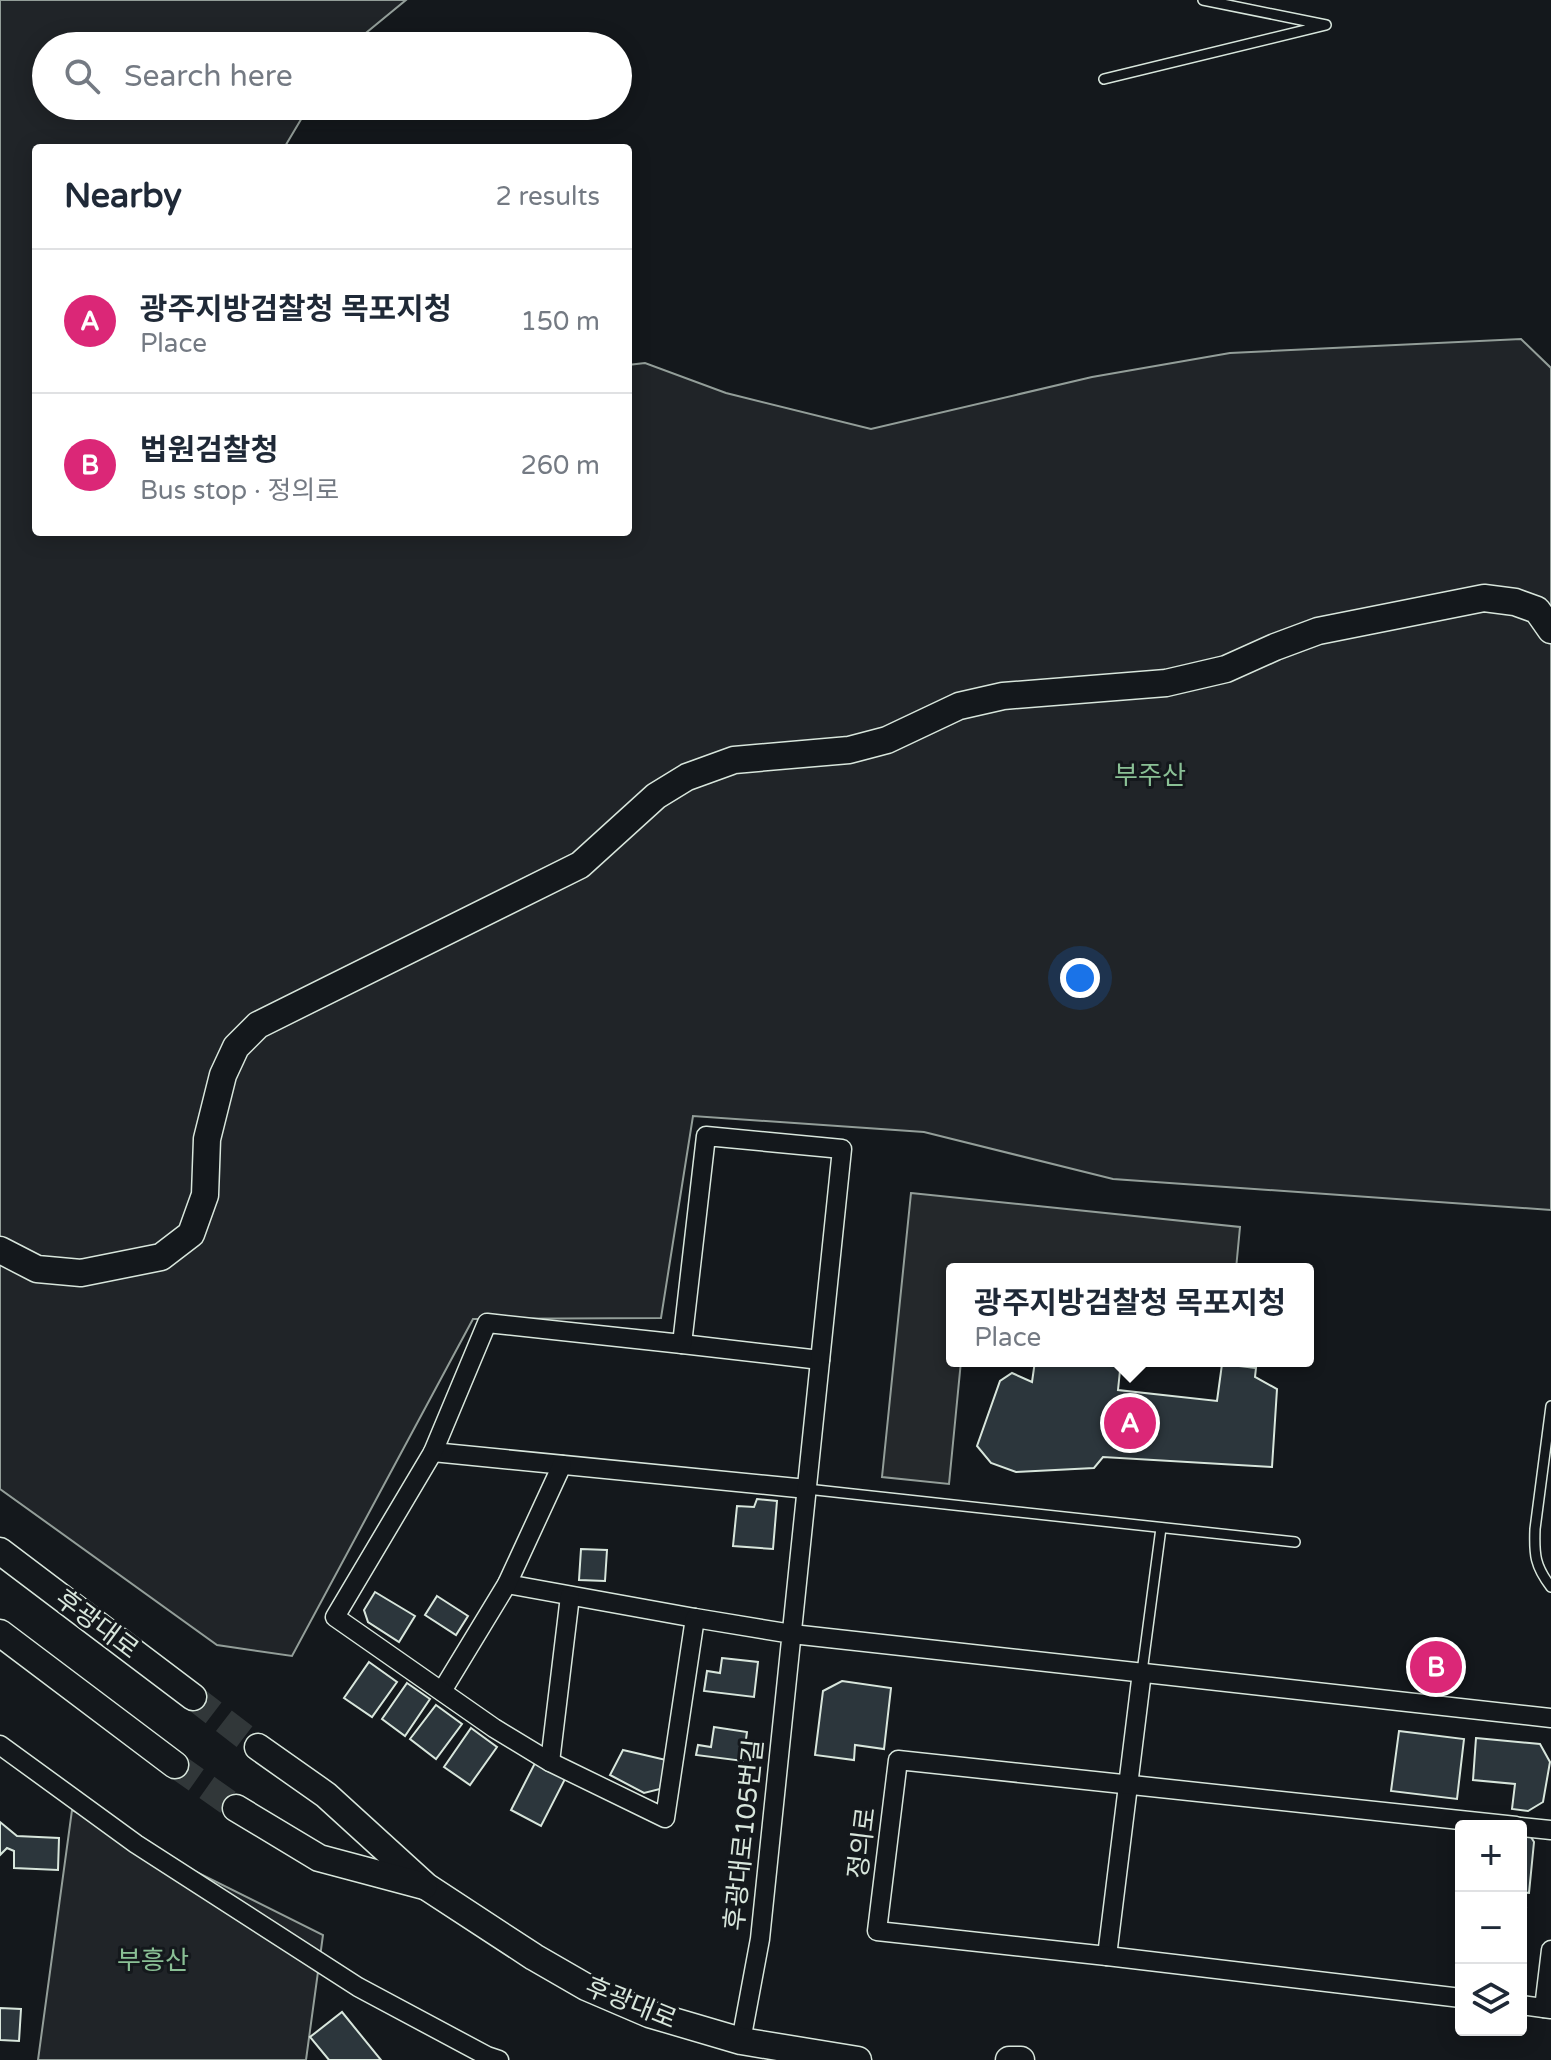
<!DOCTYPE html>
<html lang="en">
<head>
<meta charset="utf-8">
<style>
	:root { --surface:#fff; --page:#f6f6f7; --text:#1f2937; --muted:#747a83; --line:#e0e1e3; --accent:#db2777 }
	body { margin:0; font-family:"Varela Round","Noto Sans KR",sans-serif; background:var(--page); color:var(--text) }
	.controls { position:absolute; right:24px; bottom:24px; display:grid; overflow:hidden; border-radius:8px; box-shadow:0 4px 20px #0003 }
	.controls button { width:72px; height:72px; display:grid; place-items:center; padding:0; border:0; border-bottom:2px solid var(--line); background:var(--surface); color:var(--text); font:40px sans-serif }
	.you { position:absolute; left:1080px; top:978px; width:28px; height:28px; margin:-20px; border:6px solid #fff; border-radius:50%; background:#1a73e8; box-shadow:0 0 0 12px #1a73e833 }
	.badge { display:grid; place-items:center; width:52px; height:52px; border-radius:50%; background:var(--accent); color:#fff; font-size:26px; font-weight:700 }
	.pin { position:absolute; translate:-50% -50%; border:4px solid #fff; box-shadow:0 2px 8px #0006 }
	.popup { position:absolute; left:946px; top:1263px; width:368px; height:104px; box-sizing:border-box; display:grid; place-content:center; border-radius:8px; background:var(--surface); filter:drop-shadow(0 2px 6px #0005); font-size:26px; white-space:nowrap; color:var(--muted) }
	.popup b { font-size:30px; color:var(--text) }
	.popup::after { content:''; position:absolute; left:50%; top:100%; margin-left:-16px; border:16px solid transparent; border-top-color:var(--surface) }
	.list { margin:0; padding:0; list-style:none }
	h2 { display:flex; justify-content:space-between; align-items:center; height:104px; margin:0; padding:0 32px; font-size:34px }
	h2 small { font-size:26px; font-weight:400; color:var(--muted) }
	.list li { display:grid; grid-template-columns:52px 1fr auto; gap:24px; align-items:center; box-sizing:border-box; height:144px; padding:0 32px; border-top:2px solid var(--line) }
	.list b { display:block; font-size:30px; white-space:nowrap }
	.list p { margin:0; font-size:26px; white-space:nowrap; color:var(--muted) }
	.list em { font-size:26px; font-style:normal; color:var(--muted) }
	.icon { flex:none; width:44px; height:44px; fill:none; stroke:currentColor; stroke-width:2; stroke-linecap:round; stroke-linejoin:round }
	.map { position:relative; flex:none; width:1551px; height:2060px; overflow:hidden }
	.search { position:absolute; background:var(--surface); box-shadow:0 4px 20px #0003; left:32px; top:32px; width:600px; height:88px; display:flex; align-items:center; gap:20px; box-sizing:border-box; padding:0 28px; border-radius:44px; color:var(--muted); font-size:30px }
	.panel { position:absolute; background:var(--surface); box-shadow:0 4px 20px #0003; left:32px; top:144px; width:600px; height:392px; border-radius:8px }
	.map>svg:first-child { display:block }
</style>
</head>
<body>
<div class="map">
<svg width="1551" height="2060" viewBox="0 0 1551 2060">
	<rect width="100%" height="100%" fill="#14181c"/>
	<g fill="#202428" stroke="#939e99" stroke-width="2">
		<path d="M0 0H406L350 46H46V106H309L284 148H36V532H628V365L645 363 726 393 871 429 1092 377 1230 353 1521 339 1551 368V1210L1113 1179 924 1132 693 1116 661 1318 473 1319 292 1656 217 1645 0 1489Z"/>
		<path d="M72 1810 323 1935 306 2060H38Z"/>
	</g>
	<path fill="#24282b" stroke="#939e99" stroke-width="2" d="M911 1193 1240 1227 1236 1269H952V1361H961L949 1484 882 1477Z"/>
	<g fill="#2c363c" stroke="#d8e6dc" stroke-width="2">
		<path d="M1035 1361H1121L1118 1390 1217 1401 1222 1364 1256 1368 1255 1377 1277 1389 1272 1467 1103 1457 1094 1468 1016 1472 991 1463 977 1446 1000 1381 1012 1373 1032 1382Z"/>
		<path d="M757 1499 777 1501 773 1549 733 1546 737 1506 754 1507Z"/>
		<path d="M581 1549 607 1550 605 1581 579 1580Z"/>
		<path d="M375 1592 415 1616 399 1642 368 1622 364 1610Z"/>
		<path d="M437 1596 468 1616 456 1635 425 1615Z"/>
		<path d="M722 1658 758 1662 754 1697 704 1691 707 1671 720 1673Z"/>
		<path d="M369 1662 397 1682 372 1717 344 1698Z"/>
		<path d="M842 1681 891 1688 884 1749 855 1745 854 1760 815 1755 823 1691Z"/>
		<path d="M407 1683 430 1699 405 1736 382 1719Z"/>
		<path d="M436 1705 462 1724 436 1759 410 1739Z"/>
		<path d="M714 1727 747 1732 743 1761 696 1755 698 1745 711 1747Z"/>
		<path d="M471 1728 497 1747 470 1785 444 1767Z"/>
		<path d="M1399 1731 1464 1739 1457 1799 1391 1791Z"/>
		<path d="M1476 1738 1540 1744 1550 1762 1543 1802 1528 1811 1512 1809 1515 1784 1473 1780Z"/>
		<path d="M623 1750 666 1760 660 1789 644 1793 610 1775Z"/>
		<path d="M535 1763 565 1779 541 1826 511 1810Z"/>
		<path d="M0 1822 17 1836 59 1838 58 1870 14 1868V1851L7 1848 0 1855Z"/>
		<path d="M1521 1828 1526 1829 1534 1842 1529 1893 1521 1892Z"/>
		<path d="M1521 1907 1526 1908 1521 1948Z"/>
		<path d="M0 2008 21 2009 19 2041 0 2040Z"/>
		<path d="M342 2012 381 2060H329L310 2037Z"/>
	</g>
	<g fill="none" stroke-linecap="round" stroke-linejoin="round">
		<g stroke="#313739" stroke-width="26" stroke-dasharray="26 13" stroke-linecap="butt">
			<path d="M193 1697 258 1747"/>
			<path d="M175 1765 236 1808"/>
		</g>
		<defs>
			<g id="lane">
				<path d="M1104 79 1326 25 1203 0"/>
				<path d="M1551 1406 1535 1529C1534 1555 1535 1566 1551 1587"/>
				<path d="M807 1489 1295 1542"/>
				<path d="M1142 1672 1161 1528"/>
			</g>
			<g id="street">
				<path d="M682 1344 820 1360"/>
				<path d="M433 1452 807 1489"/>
				<path d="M507 1584 695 1618"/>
				<path d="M442 1691 507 1584 562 1465"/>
				<path d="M0 1745 136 1844 358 1987 487 2056 499 2060"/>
				<path d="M550 1762 570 1596"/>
				<path d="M1521 1827 1551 1830"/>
				<path d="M1107 1956 1142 1672"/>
				<path d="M1461 1998 1107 1956 877 1931 898 1760 1516 1826"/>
				<path d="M1521 2005 1551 2009"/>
				<path d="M1544 2008 1551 1950"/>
				<path d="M741 2041 760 1939 842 1149 706 1136 682 1344 487 1323 433 1452 335 1617 494 1728 550 1762 665 1818 695 1618 792 1634 1551 1718"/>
			</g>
			<g id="secondary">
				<path d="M0 1250 37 1269 81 1273 161 1257 191 1234 205 1195 207 1139 223 1075 236 1047 258 1025 580 865 656 796 687 777 734 760 849 750 887 740 959 706 1003 696 1166 683 1226 669 1275 647 1318 631 1484 598 1515 602 1537 610 1551 630"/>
				<path d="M0 1551 193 1697"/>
				<path d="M0 1633 175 1765"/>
				<path d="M258 1747 326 1795 427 1887 534 1957 586 1987 649 2014 741 2041 858 2060"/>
				<path d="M236 1808 319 1858 424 1886"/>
				<path d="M1009 2060H1021"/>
			</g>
		</defs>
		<use href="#lane" stroke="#d8e6dc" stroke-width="12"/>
		<use href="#street" stroke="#d8e6dc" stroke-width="21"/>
		<use href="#secondary" stroke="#d8e6dc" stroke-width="29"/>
		<use href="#lane" stroke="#14181c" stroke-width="9"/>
		<use href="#street" stroke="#14181c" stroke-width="18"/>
		<use href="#secondary" stroke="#14181c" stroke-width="26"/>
	</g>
	<g text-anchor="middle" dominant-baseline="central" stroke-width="6" stroke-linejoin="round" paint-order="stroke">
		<g font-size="26" fill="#8ac095" stroke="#14181c">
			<text x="1150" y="775">부주산</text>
			<text x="153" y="1960">부흥산</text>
		</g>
		<g font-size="26" fill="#d8e6dc" stroke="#14181c">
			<text transform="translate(97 1624) rotate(37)">후광대로</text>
			<text transform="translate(744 1835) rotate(-84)">후광대로105번길</text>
			<text transform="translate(862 1843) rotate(-83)">정의로</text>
			<text transform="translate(631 2003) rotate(22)">후광대로</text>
		</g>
	</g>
</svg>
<div class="controls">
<button>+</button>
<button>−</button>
<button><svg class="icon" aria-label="layers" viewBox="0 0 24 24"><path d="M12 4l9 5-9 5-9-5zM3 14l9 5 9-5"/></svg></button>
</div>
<div class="you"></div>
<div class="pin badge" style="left:1130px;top:1423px">A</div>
<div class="popup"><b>광주지방검찰청 목포지청</b>Place</div>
<div class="pin badge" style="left:1436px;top:1667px">B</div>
<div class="search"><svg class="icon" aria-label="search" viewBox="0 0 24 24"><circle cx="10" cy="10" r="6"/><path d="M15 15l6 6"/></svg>Search here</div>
<section class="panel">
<h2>Nearby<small>2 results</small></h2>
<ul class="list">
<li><span class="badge">A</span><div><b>광주지방검찰청 목포지청</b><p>Place</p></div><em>150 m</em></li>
<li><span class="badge">B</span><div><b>법원검찰청</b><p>Bus stop · 정의로</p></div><em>260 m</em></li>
</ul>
</section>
</div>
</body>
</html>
